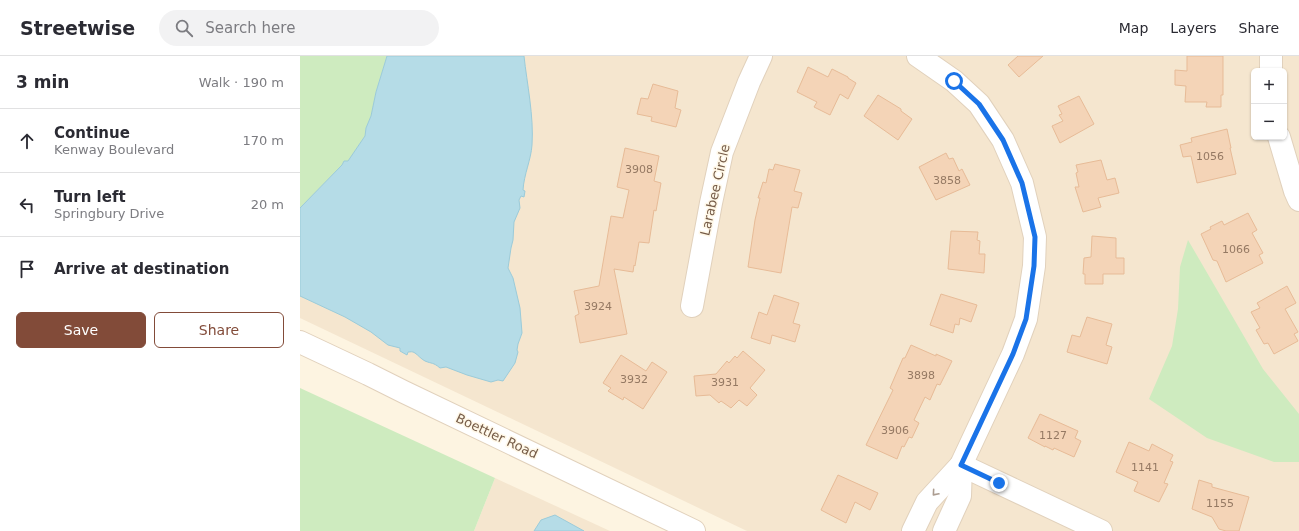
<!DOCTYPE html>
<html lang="en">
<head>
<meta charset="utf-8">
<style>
	:root { --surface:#fff; --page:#f2f2f3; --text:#2b2b33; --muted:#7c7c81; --line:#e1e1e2; --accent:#824b39 }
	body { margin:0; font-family:"DejaVu Sans",sans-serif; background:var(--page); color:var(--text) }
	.controls { position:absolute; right:12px; top:12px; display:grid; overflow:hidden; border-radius:6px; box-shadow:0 1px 3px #0004 }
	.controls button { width:36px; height:36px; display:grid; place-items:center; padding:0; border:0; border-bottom:1px solid var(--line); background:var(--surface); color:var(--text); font:20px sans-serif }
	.stop { position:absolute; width:12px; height:12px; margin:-9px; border:3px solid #1a73e8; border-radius:50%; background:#fff }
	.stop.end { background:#1a73e8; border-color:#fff; box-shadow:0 1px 4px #0008 }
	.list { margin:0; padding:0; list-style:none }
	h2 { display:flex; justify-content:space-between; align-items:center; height:52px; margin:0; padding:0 16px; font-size:17px }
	h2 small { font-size:13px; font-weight:400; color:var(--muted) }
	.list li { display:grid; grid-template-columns:26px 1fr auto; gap:12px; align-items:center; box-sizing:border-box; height:64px; padding:0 16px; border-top:1px solid var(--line) }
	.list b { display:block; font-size:15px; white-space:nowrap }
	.list p { margin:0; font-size:13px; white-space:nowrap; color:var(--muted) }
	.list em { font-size:13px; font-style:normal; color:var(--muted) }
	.actions { display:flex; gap:8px; padding:12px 16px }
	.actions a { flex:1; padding:9px 0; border:1px solid var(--accent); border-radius:6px; text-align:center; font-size:14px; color:var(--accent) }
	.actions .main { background:var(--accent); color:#fff }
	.icon { flex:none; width:22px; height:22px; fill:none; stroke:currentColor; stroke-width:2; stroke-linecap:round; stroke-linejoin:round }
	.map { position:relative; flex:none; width:999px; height:475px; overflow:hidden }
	header { display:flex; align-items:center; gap:24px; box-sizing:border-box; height:56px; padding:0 20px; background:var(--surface); border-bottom:1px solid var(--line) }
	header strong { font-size:19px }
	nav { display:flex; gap:22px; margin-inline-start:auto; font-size:14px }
	.search { width:280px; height:36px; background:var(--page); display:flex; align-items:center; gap:10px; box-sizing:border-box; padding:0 14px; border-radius:22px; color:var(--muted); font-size:15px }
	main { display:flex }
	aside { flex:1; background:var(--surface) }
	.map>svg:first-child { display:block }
</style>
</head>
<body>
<header>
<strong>Streetwise</strong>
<div class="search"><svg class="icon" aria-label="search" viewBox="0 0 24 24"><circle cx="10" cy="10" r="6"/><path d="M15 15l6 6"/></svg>Search here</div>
<nav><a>Map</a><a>Layers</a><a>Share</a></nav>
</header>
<main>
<aside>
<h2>3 min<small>Walk · 190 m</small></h2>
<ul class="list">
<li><svg class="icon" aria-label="ahead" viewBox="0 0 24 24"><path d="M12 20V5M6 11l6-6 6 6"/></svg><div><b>Continue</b><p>Kenway Boulevard</p></div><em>170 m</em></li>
<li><svg class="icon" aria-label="left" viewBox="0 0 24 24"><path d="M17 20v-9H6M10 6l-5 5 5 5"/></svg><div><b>Turn left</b><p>Springbury Drive</p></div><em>20 m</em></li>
<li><svg class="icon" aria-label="arrive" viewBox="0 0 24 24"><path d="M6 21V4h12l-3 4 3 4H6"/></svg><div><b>Arrive at destination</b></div></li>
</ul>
<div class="actions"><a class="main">Save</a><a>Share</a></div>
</aside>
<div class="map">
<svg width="999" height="475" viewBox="0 0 999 475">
	<rect width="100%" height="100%" fill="#fdf4e1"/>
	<g fill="#f5e6cf" fill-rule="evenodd">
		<path d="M0 0H999V475H447L0 262ZM954 15H984V81H954Z"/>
		<path d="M195 422 310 475H174Z"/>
	</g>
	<g fill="#ceebbf">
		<path d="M0 0H87L76 36 71 60 66 72 65 80 48 105H44L42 109 0 152Z"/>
		<path d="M888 184 963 313 999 358V406H974L907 382 849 343 872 290 878 253 880 211Z"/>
		<path d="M0 332 195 422 174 475H0Z"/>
	</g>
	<g fill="#b5dce7" stroke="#9bcbd9">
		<path d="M87 0H224C227 28 234 60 232 89 231 104 224 118 223 134L225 135 224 141 221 140 219 144 220 152 214 166 213 184 211 192 208 212 213 222 220 252 222 277 218 288 217 294 218 296 215 307 203 325 198 324 191 326 167 319 146 311 140 312C133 306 132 308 125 305 121 303 118 299 115 297 112 295 111 296 108 296L107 299 100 295V292L88 289 71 276 45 261 0 240V152L42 109 44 105H48L65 80 66 72 71 60 76 36Z"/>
		<path d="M255 459 284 475H234L241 464Z"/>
	</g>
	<g fill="#f4d4b7" stroke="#e7bb97">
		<path d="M718 0H743L719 21 708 9Z"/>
		<path d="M887 0H923V39H921V51H906L907 46H885L886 30 875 29V14L887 15Z"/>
		<path d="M508 11 528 21 532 13 548 21V22L556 27 548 43 540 38 530 59 514 51 517 46 497 36Z"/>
		<path d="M353 28 378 35 375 52 381 54 376 71 351 65 352 61 337 58 341 42 348 43Z"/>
		<path d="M578 39 601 53V55L612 63 598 84 564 60Z"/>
		<path d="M779 40 794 68 760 87 752 70 763 65 759 59 762 58 758 50Z"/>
		<path d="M927 73 931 92H930L936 118 897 127 891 100 883 101 880 89 892 86 891 82Z"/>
		<path d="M325 92 359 100 354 125 361 127 356 155 354 154 349 187 339 186 335 210 334 209 333 216 314 213 327 278 280 287 275 260 279 258 274 235 299 230 311 160 323 162 329 134 317 131Z"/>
		<path d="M646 97 649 103 653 102 659 115 662 113 670 129 636 144 619 111Z"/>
		<path d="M801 104 807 124 815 122 819 137 798 142 801 151 783 156 775 131H779L776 117 778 116 776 109Z"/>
		<path d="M475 108 500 114 494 135 502 137 498 152 492 151 481 217 448 211 455 164 460 142H458L463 126 466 127 469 113 473 114Z"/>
		<path d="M948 157 957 174 952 177 963 197 959 199 963 207 926 226 917 205 913 204 901 178 911 173 910 171 922 165 924 169Z"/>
		<path d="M651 175 678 176 677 184 680 185 679 198H685L684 217 648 213Z"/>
		<path d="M792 180 816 182V202H824V218H803V228H785V218H783L784 202 791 201Z"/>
		<path d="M987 230 996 247 985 253 998 276 994 278 998 285 974 298 968 287 964 288 956 274 960 272 951 256 960 252 957 247Z"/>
		<path d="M641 238 677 249 671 266 660 262 659 269 655 268 653 277 630 269Z"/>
		<path d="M474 239 499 247 493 267 500 269 495 286 472 279 470 288 451 282 459 256 467 259Z"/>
		<path d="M787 261 812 268 806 289 812 291 807 308 767 296 772 279 780 281Z"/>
		<path d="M611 289 636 300V298L652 305 640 329 637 328 630 344 625 341 614 364 619 367 612 382 609 381 604 391 602 390 597 403 566 389 593 334 590 332 603 302H605Z"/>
		<path d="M443 295 465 314 450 332 457 339 447 350 439 344 431 352 421 345 419 347 410 339 396 340 394 320 416 318 427 305 429 307 435 300 437 302Z"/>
		<path d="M321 299 346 315 352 306 367 316 343 353 324 341 323 344 308 335 311 332 303 327Z"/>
		<path d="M740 358 778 375 775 382 781 385 774 401 754 392 753 394 745 390V391L728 382Z"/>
		<path d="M829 386 849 395 852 388 873 399 870 405 873 406 864 427 868 428 859 446 834 435 838 426 816 416Z"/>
		<path d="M538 419 578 437 570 454 555 446 546 467 521 454Z"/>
		<path d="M899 424 912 428V431L949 441 939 475H926L919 473 912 461 892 453Z"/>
	</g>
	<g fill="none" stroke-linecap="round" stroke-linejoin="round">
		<defs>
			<g id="minor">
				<path d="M971 15V0"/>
				<path d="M979 81 995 135 999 144"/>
				<path d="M392 250 411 147 422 96 449 26 461 0"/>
				<path d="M0 286 68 318 104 336 394 475"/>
				<path d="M661 409 801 475"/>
				<path d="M613 475 627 446 661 409 713 298 726 263 734 210 735 181 722 127 703 84 679 48 654 25 618 0"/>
				<path d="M644 475 660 440 661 409"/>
			</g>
		</defs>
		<use href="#minor" stroke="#e1d1bc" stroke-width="24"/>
		<use href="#minor" stroke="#fff" stroke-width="22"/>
	</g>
	<defs><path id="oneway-chevron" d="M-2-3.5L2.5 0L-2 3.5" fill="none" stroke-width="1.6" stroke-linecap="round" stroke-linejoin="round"/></defs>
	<use stroke="#ac9d91" href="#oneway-chevron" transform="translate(635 437) rotate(131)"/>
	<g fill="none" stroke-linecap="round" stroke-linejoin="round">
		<path stroke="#1a73e8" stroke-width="5" d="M654 25 679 48 703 84 722 127 735 181 734 210 726 263 713 298 661 409 699 427"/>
	</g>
	<g text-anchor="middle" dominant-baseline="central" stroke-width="3" stroke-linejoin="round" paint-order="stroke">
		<g font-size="11" fill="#957963">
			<text x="910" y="100">1056</text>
			<text x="339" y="113">3908</text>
			<text x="647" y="124">3858</text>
			<text x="936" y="193">1066</text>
			<text x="298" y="250">3924</text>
			<text x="621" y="319">3898</text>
			<text x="334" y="323">3932</text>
			<text x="425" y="326">3931</text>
			<text x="595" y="374">3906</text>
			<text x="753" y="379">1127</text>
			<text x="845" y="411">1141</text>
			<text x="920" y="447">1155</text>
		</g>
		<g font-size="13" fill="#755b47" stroke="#fff8e8">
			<text transform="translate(415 134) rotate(-77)">Larabee Circle</text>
			<text transform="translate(197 380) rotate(25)">Boettler Road</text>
		</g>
	</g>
</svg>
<div class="controls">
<button>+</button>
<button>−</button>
</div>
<div class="stop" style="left:654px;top:25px"></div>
<div class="stop end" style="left:699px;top:427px"></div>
</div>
</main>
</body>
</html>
